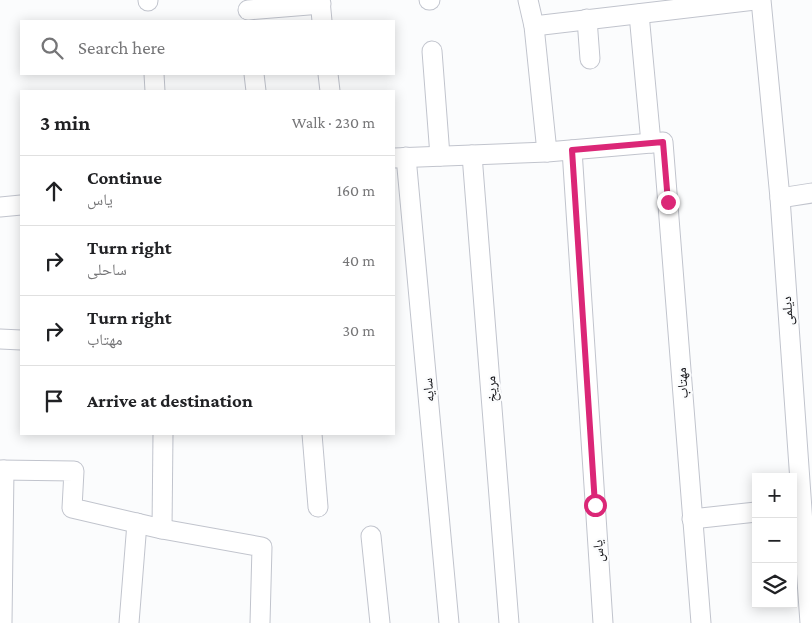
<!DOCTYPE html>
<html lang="en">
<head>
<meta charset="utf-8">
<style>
	:root { --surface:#fff; --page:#f2f2f2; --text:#202124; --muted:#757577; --line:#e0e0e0 }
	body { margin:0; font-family:"Crimson Pro","Noto Naskh Arabic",serif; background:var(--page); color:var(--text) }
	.controls { position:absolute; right:15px; bottom:15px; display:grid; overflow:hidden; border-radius:0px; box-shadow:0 2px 12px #0003 }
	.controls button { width:45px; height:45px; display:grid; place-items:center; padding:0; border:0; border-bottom:1px solid var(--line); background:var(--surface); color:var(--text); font:25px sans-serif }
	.stop { position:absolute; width:15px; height:15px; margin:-11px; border:4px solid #db2777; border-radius:50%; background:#fff }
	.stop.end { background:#db2777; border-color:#fff; box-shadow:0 1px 5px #0008 }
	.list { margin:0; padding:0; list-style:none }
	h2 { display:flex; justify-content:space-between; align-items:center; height:65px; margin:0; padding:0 20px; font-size:21px }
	h2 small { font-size:16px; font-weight:400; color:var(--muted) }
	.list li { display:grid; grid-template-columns:32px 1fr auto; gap:15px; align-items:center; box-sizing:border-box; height:70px; padding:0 20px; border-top:1px solid var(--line) }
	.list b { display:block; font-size:19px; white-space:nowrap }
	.list p { margin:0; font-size:16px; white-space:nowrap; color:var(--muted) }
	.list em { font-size:16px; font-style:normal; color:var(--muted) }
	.icon { flex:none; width:28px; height:28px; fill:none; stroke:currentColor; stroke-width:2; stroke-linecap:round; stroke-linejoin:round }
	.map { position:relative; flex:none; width:812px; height:623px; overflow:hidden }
	.search { position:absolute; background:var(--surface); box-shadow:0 2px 12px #0003; left:20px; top:20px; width:375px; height:55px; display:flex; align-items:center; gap:12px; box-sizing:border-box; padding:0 18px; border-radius:0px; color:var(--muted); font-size:19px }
	.panel { position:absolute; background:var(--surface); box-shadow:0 2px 12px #0003; left:20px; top:90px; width:375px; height:345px; border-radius:0px }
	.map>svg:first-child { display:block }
</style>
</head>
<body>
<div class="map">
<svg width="812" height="623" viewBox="0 0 812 623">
	<rect width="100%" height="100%" fill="#fbfcfd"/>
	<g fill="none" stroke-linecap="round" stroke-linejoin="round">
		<defs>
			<g id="minor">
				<path d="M148 0V1"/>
				<path d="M320 0 322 21"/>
				<path d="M429 0H430"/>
				<path d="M528 0 534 26 547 152"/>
				<path d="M761 0 780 198 810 623"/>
				<path d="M248 10 321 4"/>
				<path d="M639 14 651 143"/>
				<path d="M587 19 590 59"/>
				<path d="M534 26 755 0"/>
				<path d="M432 51 440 156"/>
				<path d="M154 74 155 91"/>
				<path d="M254 74 256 91"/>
				<path d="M328 74 330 91"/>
				<path d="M572 150 603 623"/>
				<path d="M472 155 509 623"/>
				<path d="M406 157 449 623"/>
				<path d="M394 158 547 152 663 142 701 623"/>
				<path d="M780 198 812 193"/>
				<path d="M0 207 21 205"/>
				<path d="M0 339 21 340"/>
				<path d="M312 434 318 507"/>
				<path d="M0 470 74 471 72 508 162 529 262 547 260 623"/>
				<path d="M692 519 756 512"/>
				<path d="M162 529 163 434"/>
				<path d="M371 536 380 623"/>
				<path d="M2 623 4 470"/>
				<path d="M129 623 137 523"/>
			</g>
		</defs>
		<use href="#minor" stroke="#c1c4cd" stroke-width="21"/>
		<use href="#minor" stroke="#fff" stroke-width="19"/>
	</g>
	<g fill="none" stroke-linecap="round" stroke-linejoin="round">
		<path stroke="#db2777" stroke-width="6" d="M595 505 572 150 663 142 668 202"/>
	</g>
	<g text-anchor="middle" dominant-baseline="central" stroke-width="4.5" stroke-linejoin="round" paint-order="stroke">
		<g font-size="14" fill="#151519" stroke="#fbfcfd">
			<text transform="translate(787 311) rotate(-94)">دیلمی</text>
			<text transform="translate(682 383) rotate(-94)">مهتاب</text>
			<text transform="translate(491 389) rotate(-94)">مریخ</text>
			<text transform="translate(428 390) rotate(-95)">سایه</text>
			<text transform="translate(598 551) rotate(-94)">یاس</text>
		</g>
	</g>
</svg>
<div class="controls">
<button>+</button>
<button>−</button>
<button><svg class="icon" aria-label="layers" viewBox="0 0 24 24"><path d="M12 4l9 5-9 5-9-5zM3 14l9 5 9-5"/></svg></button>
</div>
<div class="stop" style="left:595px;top:505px"></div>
<div class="stop end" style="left:668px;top:202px"></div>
<div class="search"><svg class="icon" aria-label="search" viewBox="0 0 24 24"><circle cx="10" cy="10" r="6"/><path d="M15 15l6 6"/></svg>Search here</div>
<section class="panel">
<h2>3 min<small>Walk · 230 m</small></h2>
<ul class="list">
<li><svg class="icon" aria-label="ahead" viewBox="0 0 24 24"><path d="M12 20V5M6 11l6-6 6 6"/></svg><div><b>Continue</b><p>یاس</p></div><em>160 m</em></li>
<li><svg class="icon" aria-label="right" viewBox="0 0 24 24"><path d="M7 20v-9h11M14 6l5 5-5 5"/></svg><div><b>Turn right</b><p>ساحلی</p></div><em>40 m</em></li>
<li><svg class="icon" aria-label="right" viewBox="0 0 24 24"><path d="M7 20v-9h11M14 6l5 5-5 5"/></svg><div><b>Turn right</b><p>مهتاب</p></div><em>30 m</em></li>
<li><svg class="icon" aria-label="arrive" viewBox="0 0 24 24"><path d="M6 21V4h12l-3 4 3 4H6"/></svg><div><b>Arrive at destination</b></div></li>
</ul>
</section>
</div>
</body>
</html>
